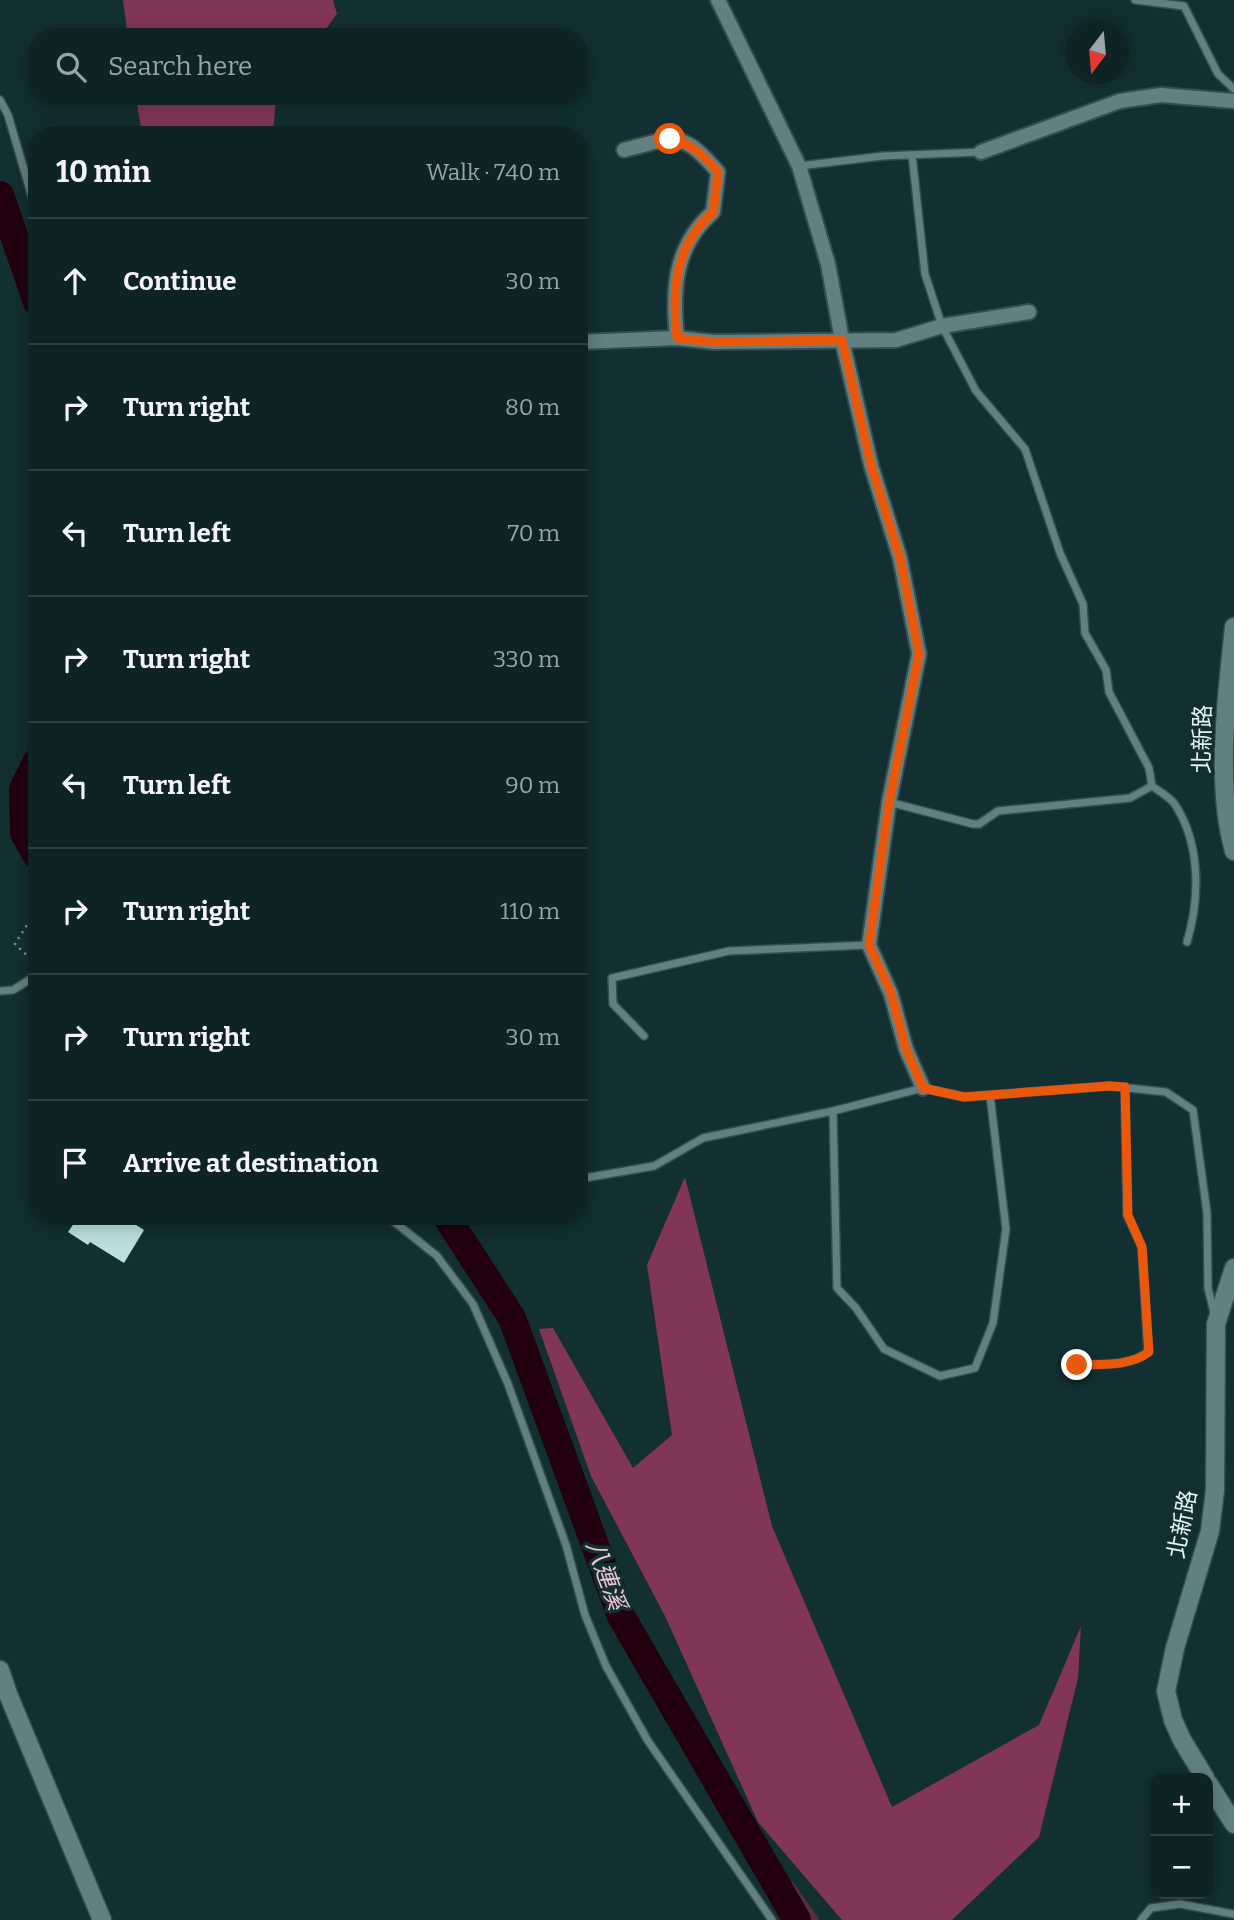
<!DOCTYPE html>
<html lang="en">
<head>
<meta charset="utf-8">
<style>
	:root { --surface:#0e2325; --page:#172b2d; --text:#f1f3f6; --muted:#9ba4a7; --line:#2e4042 }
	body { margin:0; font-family:Bitter,"Noto Sans TC",serif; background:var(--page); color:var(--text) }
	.controls { position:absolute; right:21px; bottom:21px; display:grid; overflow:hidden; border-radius:14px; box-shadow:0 4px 18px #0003 }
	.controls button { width:63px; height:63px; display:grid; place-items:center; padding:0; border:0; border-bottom:2px solid var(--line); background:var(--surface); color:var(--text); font:35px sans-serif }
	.compass { position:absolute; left:1066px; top:21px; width:63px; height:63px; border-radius:50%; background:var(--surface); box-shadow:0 4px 18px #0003; rotate:196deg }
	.stop { position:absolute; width:21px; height:21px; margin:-16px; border:5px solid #ea580c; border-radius:50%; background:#fff }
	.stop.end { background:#ea580c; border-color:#fff; box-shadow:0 2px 7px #0008 }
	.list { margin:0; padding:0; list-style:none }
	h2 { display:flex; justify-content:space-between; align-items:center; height:91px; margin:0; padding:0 28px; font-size:30px }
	h2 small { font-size:23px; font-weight:400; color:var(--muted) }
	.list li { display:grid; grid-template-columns:46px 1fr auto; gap:21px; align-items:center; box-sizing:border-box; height:126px; padding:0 28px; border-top:2px solid var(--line) }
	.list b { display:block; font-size:26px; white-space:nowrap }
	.list em { font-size:23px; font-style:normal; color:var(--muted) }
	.icon { flex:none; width:38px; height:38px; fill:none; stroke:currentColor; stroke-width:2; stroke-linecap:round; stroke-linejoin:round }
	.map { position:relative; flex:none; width:1234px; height:1920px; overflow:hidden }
	.search { position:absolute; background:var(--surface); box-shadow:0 4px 18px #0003; left:28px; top:28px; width:560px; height:77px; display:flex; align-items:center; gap:18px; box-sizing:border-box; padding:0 24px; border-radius:28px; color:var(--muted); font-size:26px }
	.panel { position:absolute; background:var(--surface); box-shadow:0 4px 18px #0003; left:28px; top:126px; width:560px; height:1099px; border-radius:28px }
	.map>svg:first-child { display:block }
</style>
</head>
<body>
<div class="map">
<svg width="1234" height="1920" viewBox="0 0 1234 1920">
	<rect width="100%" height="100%" fill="#122f31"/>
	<path fill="#592b3e" d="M793 1882 820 1920H783L767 1894Z"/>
	<g fill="#823657">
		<path d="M123 0H333L337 14 320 37H128Z"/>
		<path d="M136 96H276L273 135H142Z"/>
		<path d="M685 1177 772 1526 892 1807 1039 1725 1081 1626 1078 1678 1039 1837 952 1920H842L758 1822 665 1616 591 1476 539 1329 553 1328 633 1468 672 1435 647 1265Z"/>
	</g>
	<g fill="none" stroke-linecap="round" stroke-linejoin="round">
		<g stroke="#220010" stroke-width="28">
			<path d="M0 195 37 302"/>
			<path d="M37 761 23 789 24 833 37 856"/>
			<path d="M446 1216 512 1318 621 1616 797 1920"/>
		</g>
	</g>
	<path fill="#bddee0" d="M79 1216H122L144 1230 124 1263 90 1242 88 1245 68 1232Z"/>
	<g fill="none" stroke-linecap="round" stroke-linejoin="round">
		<defs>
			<g id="lane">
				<path d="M1135 0 1184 6 1218 74 1234 89"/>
				<path d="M0 100 8 115 37 214"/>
				<path d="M912 155 925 274 942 326 976 391 1025 449 1060 553 1083 604 1085 633 1106 670 1109 692 1149 768 1152 786C1159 791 1169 797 1174 803 1201 843 1200 898 1187 942"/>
				<path d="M799 166 883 156 981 152"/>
				<path d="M889 802 973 824H979L998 811 1130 798 1152 786"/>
				<path d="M0 991 13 990 37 975"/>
				<path d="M644 1036 613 1004 612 978 729 951 869 945"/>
				<path d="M833 1111 837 1288 856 1308 884 1349 940 1376 975 1368 993 1323 1006 1229 990 1095"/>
				<path d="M579 1179 654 1166 703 1138 833 1111 923 1088 964 1097 1109 1086 1166 1092 1193 1110 1207 1213 1208 1288 1214 1313"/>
				<path d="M387 1216 437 1256 473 1304 508 1384 566 1545 585 1615 606 1666 648 1741 772 1920"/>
				<path d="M1077 1365C1100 1364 1129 1367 1148 1352L1142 1247 1127 1215 1125 1087"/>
				<path d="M1141 1920 1151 1908 1180 1904 1234 1914"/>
			</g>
			<g id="street">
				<path d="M718 0 799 166 828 264 842 340 871 465 900 558 919 654 889 802 869 945 891 994 906 1049 923 1088"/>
				<path d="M624 150C675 137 681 129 718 172L713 212C674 246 672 290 677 338"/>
				<path d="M981 152 1120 101 1161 95 1234 101"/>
				<path d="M579 342 677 338 714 342 896 340 942 326 1029 312"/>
			</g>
			<g id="secondary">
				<path d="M1234 627C1227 697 1215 782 1234 851"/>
				<path d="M0 1670 8 1694 102 1920"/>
				<path d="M1205 1778 1182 1740 1173 1720 1166 1691 1175 1648 1210 1531 1215 1490 1216 1324 1234 1268"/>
				<path d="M1208 1783 1234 1824"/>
			</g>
		</defs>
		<use href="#lane" stroke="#374c4e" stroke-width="10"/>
		<use href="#street" stroke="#374c4e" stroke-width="18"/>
		<use href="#secondary" stroke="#374c4e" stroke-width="21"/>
		<path stroke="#819798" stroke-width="2.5" stroke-dasharray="2 5" stroke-linecap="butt" d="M36 964 15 944 37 909"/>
		<use href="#lane" stroke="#618081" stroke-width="7"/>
		<use href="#street" stroke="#618081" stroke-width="14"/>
		<use href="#secondary" stroke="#618081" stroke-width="18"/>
	</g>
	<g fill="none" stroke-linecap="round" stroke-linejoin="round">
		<path stroke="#ea580c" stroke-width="9" d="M670 139C693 144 703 155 718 172L713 212C674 246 672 290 677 338L714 342 842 340 871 465 900 558 919 654 889 802 869 945 891 993 906 1049 923 1088 964 1097 1109 1086 1125 1087 1128 1215 1142 1247 1149 1352C1129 1367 1100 1364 1077 1365"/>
	</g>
	<g text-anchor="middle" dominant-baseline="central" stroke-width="7" stroke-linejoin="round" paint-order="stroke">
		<g font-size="23" fill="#e4f4f5" stroke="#122f31">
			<text transform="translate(1202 739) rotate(-89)">北新路</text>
			<text transform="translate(1182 1524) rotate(-79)">北新路</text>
		</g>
		<g font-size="24" font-style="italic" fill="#f4c5d6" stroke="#122f31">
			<text transform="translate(606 1575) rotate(70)">八連溪</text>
		</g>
	</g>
</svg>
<div class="controls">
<button>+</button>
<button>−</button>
</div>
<svg class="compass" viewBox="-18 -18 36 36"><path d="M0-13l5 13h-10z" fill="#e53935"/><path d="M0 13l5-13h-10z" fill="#9ba4a7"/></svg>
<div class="stop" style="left:670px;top:139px"></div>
<div class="stop end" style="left:1077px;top:1365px"></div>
<div class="search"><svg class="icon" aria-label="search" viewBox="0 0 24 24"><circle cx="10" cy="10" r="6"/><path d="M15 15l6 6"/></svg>Search here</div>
<section class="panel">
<h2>10 min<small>Walk · 740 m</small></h2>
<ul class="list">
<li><svg class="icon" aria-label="ahead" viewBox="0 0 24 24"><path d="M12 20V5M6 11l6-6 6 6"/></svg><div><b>Continue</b></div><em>30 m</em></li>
<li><svg class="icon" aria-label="right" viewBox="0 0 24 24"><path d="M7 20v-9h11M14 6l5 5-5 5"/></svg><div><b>Turn right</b></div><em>80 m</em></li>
<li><svg class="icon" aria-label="left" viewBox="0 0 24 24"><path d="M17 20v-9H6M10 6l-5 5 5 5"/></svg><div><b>Turn left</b></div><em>70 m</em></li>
<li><svg class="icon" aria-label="right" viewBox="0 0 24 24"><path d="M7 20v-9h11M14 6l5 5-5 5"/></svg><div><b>Turn right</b></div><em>330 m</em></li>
<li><svg class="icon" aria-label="left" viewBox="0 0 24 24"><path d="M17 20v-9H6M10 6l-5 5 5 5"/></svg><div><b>Turn left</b></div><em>90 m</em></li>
<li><svg class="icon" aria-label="right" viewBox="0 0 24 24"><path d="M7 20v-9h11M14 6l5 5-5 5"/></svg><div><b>Turn right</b></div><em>110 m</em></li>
<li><svg class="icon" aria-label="right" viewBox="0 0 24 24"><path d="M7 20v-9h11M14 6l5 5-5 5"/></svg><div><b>Turn right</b></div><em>30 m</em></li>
<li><svg class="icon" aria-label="arrive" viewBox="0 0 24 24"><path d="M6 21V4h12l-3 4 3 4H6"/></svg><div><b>Arrive at destination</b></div></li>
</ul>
</section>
</div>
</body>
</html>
